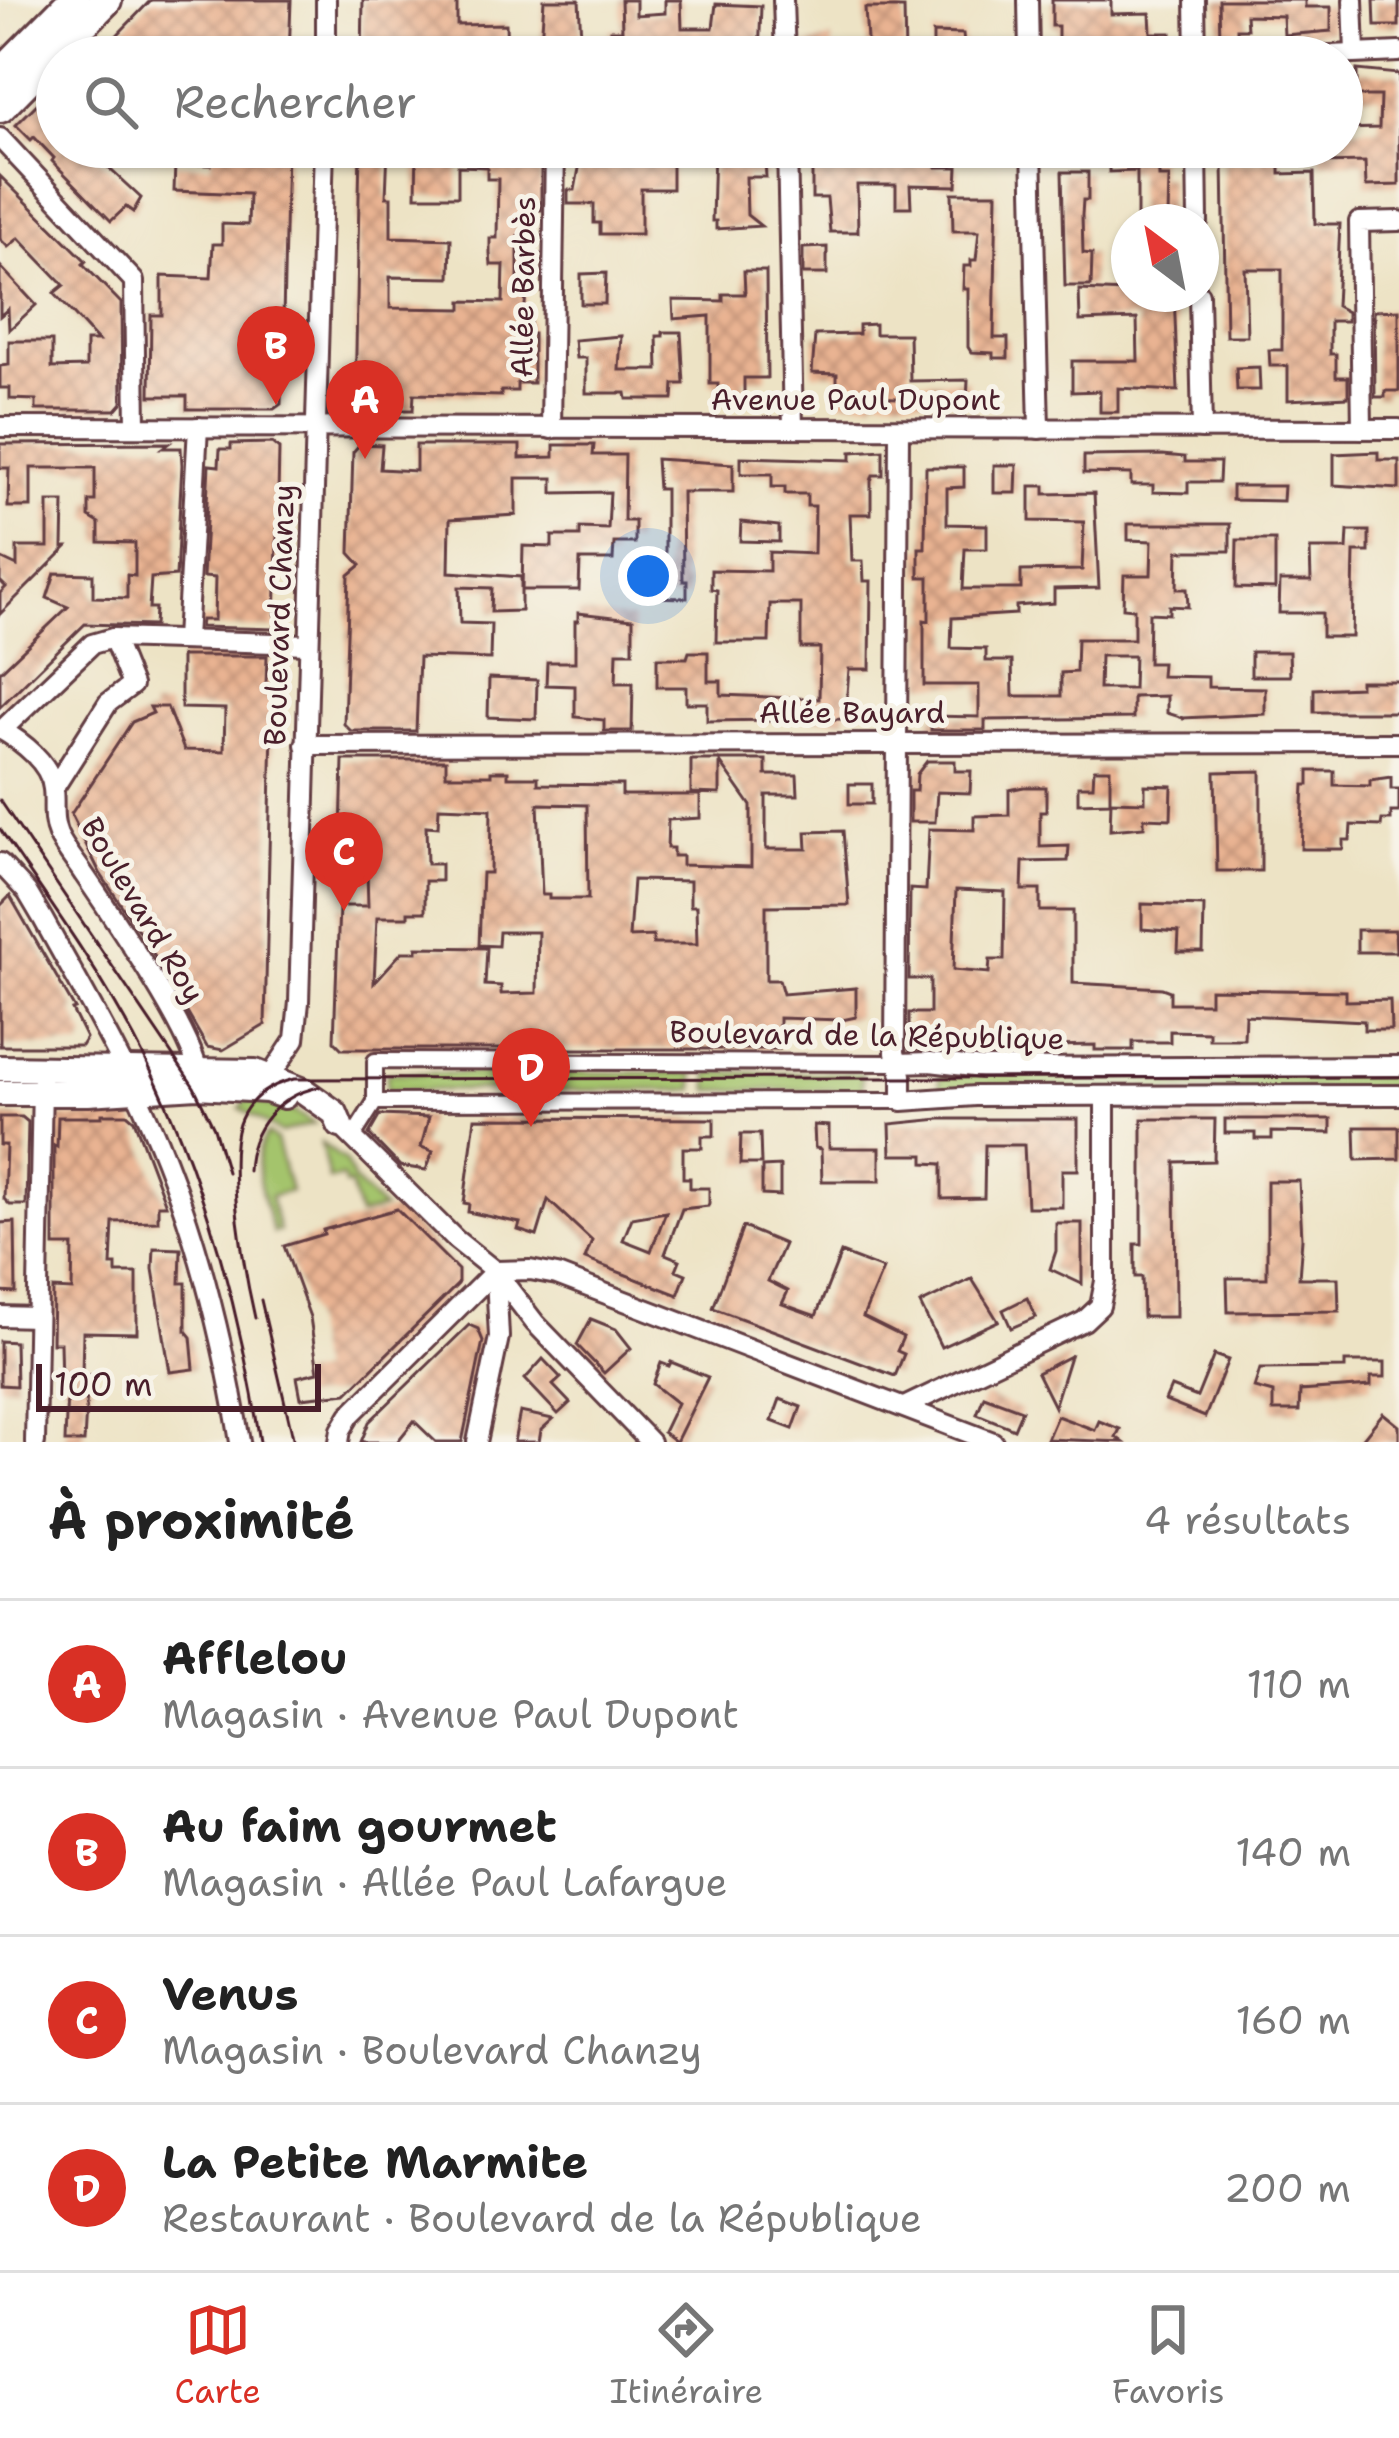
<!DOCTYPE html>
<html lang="fr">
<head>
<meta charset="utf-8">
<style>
	:root { --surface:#fff; --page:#f2f2f2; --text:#222; --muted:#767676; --line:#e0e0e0; --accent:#d93025 }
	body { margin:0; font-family:"Shantell Sans",sans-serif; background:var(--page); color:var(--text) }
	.compass { position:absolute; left:1111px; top:204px; width:108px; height:108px; border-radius:50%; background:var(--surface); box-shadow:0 3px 9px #0004; rotate:328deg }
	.scale { position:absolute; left:36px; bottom:30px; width:285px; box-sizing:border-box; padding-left:12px; border:6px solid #4a1f2b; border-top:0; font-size:33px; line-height:42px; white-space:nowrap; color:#4a1f2b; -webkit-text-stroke:9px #f7f3e8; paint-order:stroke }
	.you { position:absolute; left:648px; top:576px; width:42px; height:42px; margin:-30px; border:9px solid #fff; border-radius:50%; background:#1a73e8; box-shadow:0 0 0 18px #1a73e833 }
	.badge { display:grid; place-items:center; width:78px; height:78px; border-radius:50%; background:var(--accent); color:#fff; font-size:39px; font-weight:700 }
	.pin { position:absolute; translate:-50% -99px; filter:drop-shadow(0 3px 6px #0008) }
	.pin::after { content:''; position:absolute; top:63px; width:42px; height:36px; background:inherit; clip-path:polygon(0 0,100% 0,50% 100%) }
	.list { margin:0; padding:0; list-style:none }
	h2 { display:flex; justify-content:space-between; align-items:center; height:156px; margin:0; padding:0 48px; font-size:51px }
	h2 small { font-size:39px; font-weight:400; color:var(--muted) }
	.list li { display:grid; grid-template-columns:78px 1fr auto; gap:36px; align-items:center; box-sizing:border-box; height:168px; padding:0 48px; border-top:3px solid var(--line) }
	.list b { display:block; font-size:45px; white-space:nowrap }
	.list p { margin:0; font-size:39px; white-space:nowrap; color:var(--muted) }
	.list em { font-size:39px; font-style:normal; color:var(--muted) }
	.icon { flex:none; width:66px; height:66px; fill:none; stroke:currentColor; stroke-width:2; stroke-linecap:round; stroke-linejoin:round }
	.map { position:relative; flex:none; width:1399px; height:1442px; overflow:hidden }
	.search { position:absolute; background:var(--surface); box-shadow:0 3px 9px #0004; left:36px; right:36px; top:36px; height:132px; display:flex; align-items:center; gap:30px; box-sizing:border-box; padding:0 42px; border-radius:66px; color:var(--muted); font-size:45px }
	.sheet { height:828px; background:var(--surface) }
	nav { display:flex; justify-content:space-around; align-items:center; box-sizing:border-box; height:168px; border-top:3px solid var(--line); background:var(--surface); font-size:33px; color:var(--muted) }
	nav a { display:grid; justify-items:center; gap:6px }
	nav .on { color:var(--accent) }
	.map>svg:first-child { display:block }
</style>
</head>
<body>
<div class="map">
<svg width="1399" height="1442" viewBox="0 0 1399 1442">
	<defs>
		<pattern id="building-cross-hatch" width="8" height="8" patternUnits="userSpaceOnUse" patternTransform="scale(3)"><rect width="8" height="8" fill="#e9b392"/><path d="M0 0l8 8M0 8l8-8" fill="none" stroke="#bf9177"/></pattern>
	</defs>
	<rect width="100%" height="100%" fill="#f7f3e8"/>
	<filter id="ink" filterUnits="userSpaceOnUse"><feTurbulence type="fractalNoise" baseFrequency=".00833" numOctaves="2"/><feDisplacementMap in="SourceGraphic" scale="24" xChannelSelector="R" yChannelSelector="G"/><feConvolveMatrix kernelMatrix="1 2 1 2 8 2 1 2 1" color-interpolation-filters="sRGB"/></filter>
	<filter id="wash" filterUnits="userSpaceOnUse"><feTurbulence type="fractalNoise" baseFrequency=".004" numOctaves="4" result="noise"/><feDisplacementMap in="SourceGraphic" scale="48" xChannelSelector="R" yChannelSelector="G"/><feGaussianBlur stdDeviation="2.7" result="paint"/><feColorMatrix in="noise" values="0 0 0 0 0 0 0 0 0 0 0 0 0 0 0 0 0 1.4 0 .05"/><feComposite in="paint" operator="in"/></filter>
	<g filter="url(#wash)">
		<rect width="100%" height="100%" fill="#ede3c5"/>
		<g fill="#a4c46c" stroke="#77724c" stroke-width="3">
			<path d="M939 1067 1399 1072V1089L940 1095Z"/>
			<path d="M513 1072 694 1073V1090H513Z"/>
			<path d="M709 1072 862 1073V1090H709Z"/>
			<rect x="387" y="1073" width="113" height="17"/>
			<path d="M248 1099 295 1112 314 1124 281 1133 240 1108Z"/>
			<path d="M267 1134 276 1140 290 1191 270 1197 279 1231 273 1233C265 1204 247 1161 267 1134Z"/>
			<path d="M321 1143 345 1161 354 1181 383 1209 359 1216 350 1184 345 1185 342 1177 329 1180Z"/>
		</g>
		<g id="blocks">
			<g fill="url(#building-cross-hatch)" fill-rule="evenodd">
				<path d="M151 0H291L289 57H96Z"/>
				<path d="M363 0H457V25L506 24 507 57H362Z"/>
				<path d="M544 0H579L581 38H610V30H622L621 0H636V15L665 13V0H681L682 28H713L716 4 761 6 759 57H540Z"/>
				<path d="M1052 0H1111V14L1150 13 1151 33H1171L1172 57H1112V49H1080V57L1058 54V26H1052Z"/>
				<path d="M1219 0H1305V7H1331V31L1284 35 1283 16 1246 15 1247 29H1237V41H1220Z"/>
				<path d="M1374 0H1399V26H1375Z"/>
				<path d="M865 8H904L905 56H868Z"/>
				<path d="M933 33 963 34 964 44 995 52 994 57H933Z"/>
				<path d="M832 38V57H798V49Z"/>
				<path d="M1357 70 1399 74V185L1366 186 1365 162 1320 163V147H1342V129L1379 128 1380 96H1357Z"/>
				<path d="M57 84V147H86L141 198 133 212 126 207 111 221 52 161 54 158 34 137 31 140 16 125Z"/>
				<path d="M211 147H287L281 404 274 409H187V396H150L151 315H162V276L211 278 213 244H222V224L248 225 249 194 174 191 175 164 211 165Z"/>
				<path d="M360 147H388L386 197H391V237L451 239 450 278 390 277V308L462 309V301L503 302 504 265H491L490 254V238H497L498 179H487V167L458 166V196H416L417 147H533V157H541V210H533L532 236H518V282L519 292H526L524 319H530V334H533V383H517V391H501V396L414 394 413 410H361L355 403Z"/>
				<path d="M606 147H672V189H641V234H600V223H594V204H568V190H575L580 163 606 161Z"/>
				<path d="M714 147H764L766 177H746L747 215 761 226 716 229V221H712Z"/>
				<path d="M845 147H937V167H958L957 186 910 185 911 207H896V185H857L858 232H830L827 198H812V162L845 163Z"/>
				<path d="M1125 147H1158L1159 177H1169L1168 218 1137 219V171L1109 172V151L1125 150Z"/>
				<path d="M1263 156H1280V174L1314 173 1315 224H1340L1336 306 1347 312V321H1330V354H1336V377H1348V397L1288 400V366H1270L1269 350H1282V269H1245L1247 336H1226L1223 162 1263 161Z"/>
				<path d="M1062 172H1088V200H1083L1082 215 1083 253 1092 254 1091 286H1065Z"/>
				<path d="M0 176 86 261 83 264 121 303 122 403 116 410H36V400L10 399V388H0V366L9 365V341H52V368L86 367V341H98L54 293 64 285 37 257 19 238 8 247 0 239Z"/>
				<path d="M952 193H997L994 338H1008V358H993V353L971 352 968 347V289H963L964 266H971V260H976L979 231H953Z"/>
				<path d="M827 247V274H803V248Z"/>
				<path d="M0 266 36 305 9 330 8 309 0 316Z"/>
				<path d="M744 271H766L767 378H744V399H718V384H710V316L674 319 673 300 723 301V294H745Z"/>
				<path d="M606 273 605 304H581V274Z"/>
				<path d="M1079 290 1174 294 1178 391 1118 388V412H1100V391L1072 392V361H1138L1137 319 1080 321Z"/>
				<path d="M1399 310V391H1385V397H1375L1374 311Z"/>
				<path d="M875 324V334H909L910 381 968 380 967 401 874 397V401H837V374L812 373 815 335 859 334V325Z"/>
				<path d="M663 332H681L684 384H674L673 399H627L626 393H586V358H576L574 340 621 336 619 370H658L657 336H663Z"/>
				<path d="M1259 367 1260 390H1237L1236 368Z"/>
				<path d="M169 443 162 448H181L182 465 176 576 151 578 149 608H155L154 626 85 624 0 707V672L68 607 47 598 55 573 93 574V597L127 598V575L135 576V543L99 542V523L89 517V501H95V468H31V507H8L9 468H0V444Z"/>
				<path d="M272 443 279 449 275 629 200 627 201 620H214L215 578 203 577 209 465 219 466 220 449H231V444Z"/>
				<path d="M360 444 382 445 380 469 416 471V445H520V458L554 457V445H594L593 455H625L624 521H635V543H614L613 560H580L579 590H522L523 546 552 547V536H580V528L608 529 610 492 553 493V478H516V515L450 519 449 572 521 577V611L491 612 492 588 459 587 460 623 491 624 490 659 419 657 416 731H351L344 724 349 575 361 565 350 553 353 452Z"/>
				<path d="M883 450V475H873L871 481V514H850L852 561H863L864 581H871L870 669H849L845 719 707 721V703H686V687H657V658H687L689 652H708V681H721V695L819 699 820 648H801V604H770L769 642H716L717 590 711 589V570L769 571V552L814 554 815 506H807V494H785V487H772V474H741V457L851 460V452Z"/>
				<path d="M1378 452V460H1399V489L1334 485V454Z"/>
				<path d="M1084 456 1163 455 1185 457V462H1220L1219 482H1188V493L1153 492V485H1131V474L1084 473Z"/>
				<path d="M656 459 733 464V492H682L683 581H687V598L646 597V573H665V489H658Z"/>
				<path d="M994 465H1017L1016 493H994Z"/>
				<path d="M926 467H964V487L947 488V524L987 525V549H965L963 589H1021V571L1082 570 1084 522 1030 521V486H1045V494L1094 493 1099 588 1054 589V603L1016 606V614L952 618 951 648 986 649V661H1012L1013 696H1061V673L1076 672 1077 639H1134V609L1123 608 1124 575H1151L1152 541 1128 540V524H1230V551H1178L1177 589H1187L1188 607 1169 606V614L1149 613 1148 663H1162L1161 676 1208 677V687L1265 688V714L1183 718 1167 713V696L1133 697V718L985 720V730H931V716L979 717V685H924V620L929 621V577H919V548H925ZM1100 656H1134L1133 689H1099Z"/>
				<path d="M1232 486H1284L1283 501 1232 500Z"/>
				<path d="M48 502H64L63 547H67L0 614V593L6 587 0 581V558L17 566V547H48Z"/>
				<path d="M741 522 779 526V542L740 541Z"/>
				<path d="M1348 531H1369V552H1354L1352 637H1322V613H1279L1280 581H1311L1310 549H1347Z"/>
				<path d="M1237 540H1275V589L1236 588Z"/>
				<path d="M578 613 633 619V652H617L616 683H633L632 731H604V720L575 717V686L546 685 547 662H575V621H578Z"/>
				<path d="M1251 652H1289L1290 676H1251Z"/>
				<path d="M181 656H267L266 684H273L265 1025 223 1050 207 1047 148 945 100 873 71 814 132 722 153 713 150 707H167L184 750 224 751 225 709 181 708Z"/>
				<path d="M489 678 537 680 536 719 488 717Z"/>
				<path d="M1360 681H1399V712H1314V689L1360 687Z"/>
				<path d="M343 760H446V775H491V771H508V777H538V784L622 785V795H700V818L668 820 667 848H673V856H682V865L751 867V806L720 762V794L691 793V760H766V775H797L798 795H766V849H807L806 832 843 831 849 905 766 906V980H779L783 994 856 988V1017L842 1020 779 1018V1049H342L334 1041 339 906H368L367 872H340ZM538 804 587 805 588 899H549V895H542ZM439 807 491 809 490 873H482L479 945 498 946 499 932H538L537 993 501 994V986L485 985 487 948 417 947V952H402L374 983 377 917H408V912H425V881H441V864H427L426 826 438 827ZM633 880 690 881V906H696L697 944H653V936L629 937Z"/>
				<path d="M927 761H955V771H971L970 793 937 792 935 822H910V791H916L917 774Z"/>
				<path d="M1094 769H1110V802L1078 803V786H1093Z"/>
				<path d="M1261 771V871H1217L1215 772Z"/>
				<path d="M1309 771H1334V785L1370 786V780L1391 777V789H1399V812H1391V820H1382L1381 826 1351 825 1350 840H1343V849H1301L1304 785H1309Z"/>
				<rect x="849" y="784" width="23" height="20"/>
				<path d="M1145 785 1172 786 1171 819 1144 818V827L1110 830 1111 801 1145 802Z"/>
				<path d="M1024 787H1046V812H1040V847L1069 846 1068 861 1023 862 1022 890H1040V911H1073V983L1162 988 1170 991V1003H1210V989L1346 991V1001L1390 1000 1391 1030H1364V1021L1245 1015 1244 1039H1209V1032L1170 1031V1042H1133V1050H1095V1045L909 1049V1013H930V979H909L910 889 926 890 929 829 974 830V816L1009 815V790ZM956 890 1005 892 1004 960H990L989 973 953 970Z"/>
				<path d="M10 896 75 1009 72 1010 86 1038 81 1046H0V906Z"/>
				<path d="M1142 904 1204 906 1203 952H1178L1179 932 1142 929Z"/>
				<path d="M1357 930H1395L1396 952H1357Z"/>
				<path d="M102 1114H127L134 1120 166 1205H158V1221L113 1222 111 1265H116V1273H137V1333L83 1332 82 1375H92V1391H87L84 1442H65L67 1390 61 1382 60 1343H52L53 1289 72 1290 73 1246H54V1145L57 1147 58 1117H102Z"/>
				<path d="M380 1115 429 1117 421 1147 433 1151 426 1170 400 1166 369 1134Z"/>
				<path d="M0 1117H22L28 1122 26 1205H10L4 1199 6 1145H0Z"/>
				<path d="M475 1118 714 1119V1136H702V1148H683V1178H690V1188H709V1203L708 1206 682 1209 665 1254 680 1260 676 1270 686 1274 678 1295 585 1259 592 1241 548 1200 537 1236 518 1230 520 1223 468 1212 469 1204 464 1203ZM666 1212 651 1251 623 1240 632 1218Z"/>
				<path d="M940 1119H1078V1170H1062V1207H1027L1024 1145H985L984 1198 942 1199V1164L924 1163V1155H891L890 1124Z"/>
				<path d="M1142 1119H1215L1214 1161 1175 1162 1176 1317H1143L1142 1277H1135V1244H1142Z"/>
				<path d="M1225 1119H1331V1133L1272 1132V1139H1255V1133H1225Z"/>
				<path d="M814 1125 829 1126V1148H880V1181H822L821 1149 815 1148Z"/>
				<path d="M1355 1127H1399V1159L1356 1160Z"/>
				<path d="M741 1134H760L761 1164H740Z"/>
				<path d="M780 1166V1196L762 1195V1167Z"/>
				<path d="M1267 1181H1299L1302 1238 1299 1278H1338L1339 1311 1228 1312 1227 1278H1267Z"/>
				<path d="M397 1209 458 1270V1284L347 1393 301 1398 297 1377 318 1372 310 1317 284 1246 324 1234 323 1230Z"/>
				<path d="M15 1222 16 1293 0 1292V1223Z"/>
				<path d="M1056 1223H1082V1284L1050 1269 1056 1251Z"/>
				<path d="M743 1227 784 1244 768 1281 788 1291 782 1304 816 1316 841 1253 883 1269 863 1317 903 1337 897 1351 904 1354 895 1376 713 1308Z"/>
				<path d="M154 1248 181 1249 180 1283H186V1331L191 1337 194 1369 170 1372 153 1269Z"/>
				<path d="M972 1279 998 1321 941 1347 920 1304Z"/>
				<path d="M1027 1298 1036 1317 1011 1328 1003 1310Z"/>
				<path d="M591 1319 616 1329 631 1348 604 1373 577 1345Z"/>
				<path d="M469 1325 478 1329 483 1341 462 1442H436L414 1421 397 1442H361L369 1422Z"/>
				<path d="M0 1341 15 1342 16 1386 0 1385Z"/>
				<path d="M1214 1355 1228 1360 1205 1417 1165 1401 1171 1387 1197 1397Z"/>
				<path d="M1070 1356 1054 1407 1037 1373Z"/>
				<path d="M543 1359 561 1378 553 1385 570 1403 558 1414 525 1379Z"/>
				<path d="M671 1362 708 1377 676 1442 663 1432 677 1403 653 1384 661 1363 669 1366Z"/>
				<path d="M1345 1362H1385V1377H1371V1386L1300 1391 1299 1411H1273V1393L1254 1388 1260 1369 1345 1368Z"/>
				<path d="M984 1396 1022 1410 1014 1429 977 1414Z"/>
				<path d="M780 1399 801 1407 793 1429 772 1421Z"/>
				<path d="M520 1412 553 1419 541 1430 539 1442H514Z"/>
				<path d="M1383 1413 1399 1426V1442H1360Z"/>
				<path d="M1057 1416 1095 1430 1099 1421 1120 1429 1116 1437 1123 1442 1047 1439Z"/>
			</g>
		</g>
	</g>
	<g filter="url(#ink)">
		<use href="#blocks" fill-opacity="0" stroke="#623c42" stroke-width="3"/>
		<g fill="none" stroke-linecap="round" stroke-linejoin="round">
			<defs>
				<g id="pedestrian">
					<path d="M375 1102V1061L898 1063"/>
					<path d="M352 1138 375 1102 902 1101"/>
				</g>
				<g id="minor">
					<path d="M783 0 785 57"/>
					<path d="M1028 0 1029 57"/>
					<path d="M1195 0 1196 57"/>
					<path d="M1353 0 1355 53"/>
					<path d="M326 57V0"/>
					<path d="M1286 57 1399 52"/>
					<path d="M0 138 134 281 136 426"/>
					<path d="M787 147 793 428"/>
					<path d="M1032 147 1039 429"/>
					<path d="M1197 147 1198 222"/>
					<path d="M1199 294 1202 429"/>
					<path d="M0 427 1399 429"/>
					<path d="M551 429 555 147"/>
					<path d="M1362 429 1359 222 1399 221"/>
					<path d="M899 430 895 1053 902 1075V1101L975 1096 1399 1095"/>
					<path d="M186 639 198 427"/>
					<path d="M0 729C21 741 51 763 53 789 55 805 51 819 58 835 64 848 75 861 83 873 105 905 206 1051 198 1080"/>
					<path d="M2 730 92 644 113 638 308 644"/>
					<path d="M305 745 1399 743"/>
					<path d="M54 788 108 703 132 685 113 638"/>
					<path d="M0 863 27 892 43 919C80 986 120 1053 150 1123 195 1225 222 1333 240 1442"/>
					<path d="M898 1063 930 1062 982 1068 1399 1066"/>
					<path d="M264 1086 295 1039 299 1002 324 147"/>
					<path d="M340 1125 455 1239 495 1271 535 1323 650 1442"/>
					<path d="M495 1271 530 1270 557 1275 993 1442"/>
					<path d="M0 1316 36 1317"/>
					<path d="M904 1407 1084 1321 1100 1306 1105 1281V1096"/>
					<path d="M35 1442 42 1084"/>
					<path d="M339 1442 341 1430 350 1415 495 1271"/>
					<path d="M477 1442 499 1337 496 1276"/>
				</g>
				<g id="tertiary">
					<path d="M0 1068 255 1072 304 1091 335 1113 340 1125"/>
					<path d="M0 1093H88L197 1086 267 1090 284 1096"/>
				</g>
				<g id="primary">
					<path d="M0 75 74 0"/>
					<path d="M0 107 106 0"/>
				</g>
			</defs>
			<use href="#pedestrian" stroke="#623c42" stroke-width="20"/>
			<use href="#minor" stroke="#623c42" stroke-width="24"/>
			<use href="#tertiary" stroke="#623c42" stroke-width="30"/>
			<use href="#primary" stroke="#623c42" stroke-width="36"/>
			<use href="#pedestrian" stroke="#fff" stroke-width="14"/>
			<use href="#minor" stroke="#fff" stroke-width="18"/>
			<use href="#tertiary" stroke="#fff" stroke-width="24"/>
			<use href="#primary" stroke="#fff" stroke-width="30"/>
			<g stroke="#4a1f2b" stroke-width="3">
				<path d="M0 800 194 1087 214 1128 227 1172"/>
				<path d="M0 829C41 890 85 950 121 1014 193 1138 239 1300 260 1442"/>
				<path d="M248 1171C250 1128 277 1096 319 1087"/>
				<path d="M261 1300 294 1442"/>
				<path d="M255 1318C245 1275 225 1164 239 1124 248 1099 269 1085 294 1079L1399 1077"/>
			</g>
		</g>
	</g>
	<g text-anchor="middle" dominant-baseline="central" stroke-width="10" stroke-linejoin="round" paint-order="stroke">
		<g font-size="30" fill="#4a1f2b" stroke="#f7f3e8">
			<text transform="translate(523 287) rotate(-89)">Allée Barbès</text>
			<text x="856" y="399">Avenue Paul Dupont</text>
			<text transform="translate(279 615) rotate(-88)">Boulevard Chanzy</text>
			<text x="852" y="712">Allée Bayard</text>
			<text transform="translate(143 910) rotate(59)">Boulevard Roy</text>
			<text transform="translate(867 1035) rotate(1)">Boulevard de la République</text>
		</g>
	</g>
</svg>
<svg class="compass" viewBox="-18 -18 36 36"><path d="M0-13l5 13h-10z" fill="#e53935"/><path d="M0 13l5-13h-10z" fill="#767676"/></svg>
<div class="scale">100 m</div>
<div class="you"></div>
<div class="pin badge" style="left:365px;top:459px">A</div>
<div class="pin badge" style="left:276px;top:405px">B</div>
<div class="pin badge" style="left:344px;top:911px">C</div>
<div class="pin badge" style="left:531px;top:1127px">D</div>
<div class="search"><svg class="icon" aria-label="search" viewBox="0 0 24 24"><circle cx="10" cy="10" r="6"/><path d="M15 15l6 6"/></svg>Rechercher</div>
</div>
<section class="sheet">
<h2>À proximité<small>4 résultats</small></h2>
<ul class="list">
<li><span class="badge">A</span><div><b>Afflelou</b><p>Magasin · Avenue Paul Dupont</p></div><em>110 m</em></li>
<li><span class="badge">B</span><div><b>Au faim gourmet</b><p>Magasin · Allée Paul Lafargue</p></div><em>140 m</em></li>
<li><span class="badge">C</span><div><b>Venus</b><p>Magasin · Boulevard Chanzy</p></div><em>160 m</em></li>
<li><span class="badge">D</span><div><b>La Petite Marmite</b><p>Restaurant · Boulevard de la République</p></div><em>200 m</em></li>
</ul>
</section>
<nav>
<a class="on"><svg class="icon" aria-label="map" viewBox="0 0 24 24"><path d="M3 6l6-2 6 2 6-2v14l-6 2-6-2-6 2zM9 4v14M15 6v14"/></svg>Carte</a>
<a><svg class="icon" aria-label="directions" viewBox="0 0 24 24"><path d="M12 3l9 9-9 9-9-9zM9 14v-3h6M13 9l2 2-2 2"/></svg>Itinéraire</a>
<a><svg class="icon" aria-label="saved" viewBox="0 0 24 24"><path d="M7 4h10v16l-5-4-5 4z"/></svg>Favoris</a>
</nav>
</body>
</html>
